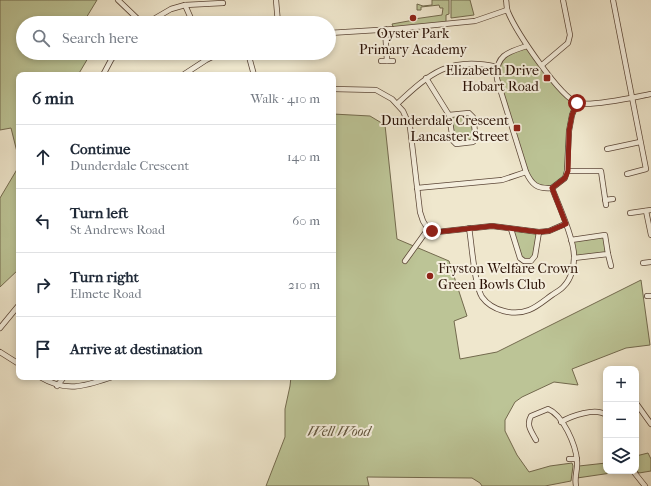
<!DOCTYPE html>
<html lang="en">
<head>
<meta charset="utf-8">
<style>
	:root { --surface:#fff; --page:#f2f2f3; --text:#1f2937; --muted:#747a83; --line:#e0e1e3 }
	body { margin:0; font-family:"IM FELL French Canon",serif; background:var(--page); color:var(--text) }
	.controls { position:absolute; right:12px; bottom:12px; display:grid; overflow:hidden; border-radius:8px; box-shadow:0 2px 6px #0003 }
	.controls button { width:36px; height:36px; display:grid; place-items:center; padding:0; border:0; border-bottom:1px solid var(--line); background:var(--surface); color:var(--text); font:20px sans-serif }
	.stop { position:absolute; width:12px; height:12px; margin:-9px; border:3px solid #8f2418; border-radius:50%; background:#fff }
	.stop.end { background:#8f2418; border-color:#fff; box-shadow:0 1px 4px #0008 }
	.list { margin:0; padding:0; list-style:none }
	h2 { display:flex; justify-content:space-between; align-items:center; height:52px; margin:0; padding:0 16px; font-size:17px }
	h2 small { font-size:13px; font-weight:400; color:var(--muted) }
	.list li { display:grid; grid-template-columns:26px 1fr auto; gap:12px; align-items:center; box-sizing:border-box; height:64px; padding:0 16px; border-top:1px solid var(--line) }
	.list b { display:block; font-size:15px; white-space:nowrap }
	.list p { margin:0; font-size:13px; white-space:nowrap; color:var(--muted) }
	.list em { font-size:13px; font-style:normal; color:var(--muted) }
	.icon { flex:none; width:22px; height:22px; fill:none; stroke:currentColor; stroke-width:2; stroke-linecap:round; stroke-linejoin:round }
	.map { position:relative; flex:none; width:651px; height:486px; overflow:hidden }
	.search { position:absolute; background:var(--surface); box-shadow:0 2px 6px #0003; left:16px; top:16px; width:320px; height:44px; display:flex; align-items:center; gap:10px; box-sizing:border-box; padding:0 14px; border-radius:22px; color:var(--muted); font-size:15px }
	.panel { position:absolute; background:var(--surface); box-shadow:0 2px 6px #0003; left:16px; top:72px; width:320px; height:308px; border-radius:8px }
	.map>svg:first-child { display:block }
</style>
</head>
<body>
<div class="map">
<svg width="651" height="486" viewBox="0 0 651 486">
	<rect width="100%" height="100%" fill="#efe7cd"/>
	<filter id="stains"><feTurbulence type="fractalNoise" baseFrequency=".005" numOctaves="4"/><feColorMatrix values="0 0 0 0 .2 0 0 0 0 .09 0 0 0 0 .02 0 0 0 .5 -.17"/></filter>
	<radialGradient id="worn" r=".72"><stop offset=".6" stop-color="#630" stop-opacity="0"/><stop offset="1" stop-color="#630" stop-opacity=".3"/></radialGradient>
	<g fill="#bcc496" stroke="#736a4e">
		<path d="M0 0H97L83 23H23V53H91L78 75H19V160L11 128 0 130Z"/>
		<path d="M432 0H449V14L446 15V23L394 29 392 24 414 20V19L442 15 443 8H440L439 5 421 7V10H417V4L423 6 432 5Z"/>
		<path d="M451 0H470L474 15 451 18Z"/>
		<path d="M527 46 567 96 577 103 572 115 567 171 559 184 546 189 530 181 497 80 500 61 503 56Z"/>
		<path d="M469 113 473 117 476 139 473 142 456 144 453 141 449 115Z"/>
		<path d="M333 114 370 116 385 125 397 239 449 261 467 316 454 321 460 359 497 352 641 280 650 345 626 348 572 369 578 385 554 382 522 397 515 402 505 420V431L517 455 529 472 550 466 572 463 573 466 571 481 545 486H482L480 483 472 478 367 477 369 486H266L285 437V409L290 386 291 377H333Z"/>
		<path d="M19 166V269L0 287V198Z"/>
		<path d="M511 229 539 232 535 256 531 261 520 258Z"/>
		<path d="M605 235 608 254 574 258 571 240Z"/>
		<path d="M648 453 651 459V471L639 473 636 470V456Z"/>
		<path d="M606 463V471H621L618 472 577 478 579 466Z"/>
	</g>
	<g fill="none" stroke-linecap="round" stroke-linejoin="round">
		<defs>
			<g id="street">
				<path d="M118 0 142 23"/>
				<path d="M276 0 278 23"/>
				<path d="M506 0C507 4 506 8 508 12 516 31 560 98 578 103 591 107 635 97 651 94"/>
				<path d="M613 0 646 169 627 174"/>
				<path d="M185 5 193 23"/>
				<path d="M147 23 171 9 185 5 223 3"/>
				<path d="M385 29 387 61"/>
				<path d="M329 33 394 29 475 21 507 10"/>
				<path d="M527 46C507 52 495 56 497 79L526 172C532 185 537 189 552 188L565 178 567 171 569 131 572 115 577 103"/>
				<path d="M248 53 254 75"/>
				<path d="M381 61H393"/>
				<path d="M542 65 568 43 570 35 563 0"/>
				<path d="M103 75 111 60 116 53"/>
				<path d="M183 75 206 60 220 53"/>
				<path d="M426 78 449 115 453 141 456 144 473 142 476 139 473 117 469 113 449 115"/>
				<path d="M333 89 376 90 392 99 403 111 410 127 420 212 423 221 428 229 437 232 492 226 539 232 549 231 565 224"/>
				<path d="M397 104C430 73 450 56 497 67"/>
				<path d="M607 149 640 142"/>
				<path d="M567 171H601L606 205"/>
				<path d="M417 188 502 180 526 172"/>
				<path d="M605 200 613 199"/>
				<path d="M646 211 651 235"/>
				<path d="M630 213 651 210"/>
				<path d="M469 228C472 245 474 284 482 297 492 311 514 316 529 310 537 307 545 300 552 295 556 292 561 290 564 286 571 279 574 267 574 258 575 241 559 206 552 188"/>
				<path d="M511 229 520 258 524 261H531L535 256 539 232"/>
				<path d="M571 240 605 235 608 254 574 258"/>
				<path d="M608 254 611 266"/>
				<path d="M405 261 428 229"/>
				<path d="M643 263 651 262"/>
				<path d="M647 296H651"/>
				<path d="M0 328 19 305"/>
				<path d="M0 352 19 364"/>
				<path d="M40 377C67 393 85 386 112 377"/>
				<path d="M57 386 64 377"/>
				<path d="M636 403 651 424"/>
				<path d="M561 422C571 416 596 407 606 415"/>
				<path d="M536 440C531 431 526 425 531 416L548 409C563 415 576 445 577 461 578 470 574 476 576 486"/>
				<path d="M569 459H577"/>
				<path d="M633 471 645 486"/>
			</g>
		</defs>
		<use href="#street" stroke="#5b4637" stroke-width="6"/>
		<use href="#street" stroke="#f5efde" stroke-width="4.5"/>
	</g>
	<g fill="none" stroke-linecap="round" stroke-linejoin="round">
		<path stroke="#8f2418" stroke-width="5" d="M432 231 437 232 492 226 539 232 549 231 566 224 552 188 565 178 568 171 569 131 572 115 577 103"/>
	</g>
	<g fill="#8f2418" stroke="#f5efde" stroke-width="1.5">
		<circle cx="413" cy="18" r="4"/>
		<rect x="543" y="74" width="8" height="8" rx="2"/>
		<rect x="513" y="124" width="8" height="8" rx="2"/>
		<circle cx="430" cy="276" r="4"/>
	</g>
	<g text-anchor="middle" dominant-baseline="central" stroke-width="4" stroke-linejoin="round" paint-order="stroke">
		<g font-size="14" fill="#2a1105" stroke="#f5efde" text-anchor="end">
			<text x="413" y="33" text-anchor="middle">Oyster Park<tspan x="413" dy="16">Primary Academy</tspan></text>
			<text x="539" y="70">Elizabeth Drive<tspan x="539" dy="16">Hobart Road</tspan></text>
			<text x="509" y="120">Dunderdale Crescent<tspan x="509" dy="16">Lancaster Street</tspan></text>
			<text x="438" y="268" text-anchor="start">Fryston Welfare Crown<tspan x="438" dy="16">Green Bowls Club</tspan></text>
		</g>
		<g font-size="14" font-style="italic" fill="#5d5038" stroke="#f5efde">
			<text x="339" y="431">Well Wood</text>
		</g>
	</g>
	<rect width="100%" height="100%" filter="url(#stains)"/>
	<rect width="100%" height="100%" fill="url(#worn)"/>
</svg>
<div class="controls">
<button>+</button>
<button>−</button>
<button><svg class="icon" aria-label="layers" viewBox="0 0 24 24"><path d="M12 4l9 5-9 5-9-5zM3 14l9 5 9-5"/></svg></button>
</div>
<div class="stop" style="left:577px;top:103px"></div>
<div class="stop end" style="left:432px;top:231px"></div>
<div class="search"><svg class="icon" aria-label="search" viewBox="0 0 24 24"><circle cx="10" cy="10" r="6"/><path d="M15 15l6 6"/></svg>Search here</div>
<section class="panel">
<h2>6 min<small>Walk · 410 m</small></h2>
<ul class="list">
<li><svg class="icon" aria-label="ahead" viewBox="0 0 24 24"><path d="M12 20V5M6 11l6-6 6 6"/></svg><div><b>Continue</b><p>Dunderdale Crescent</p></div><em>140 m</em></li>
<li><svg class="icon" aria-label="left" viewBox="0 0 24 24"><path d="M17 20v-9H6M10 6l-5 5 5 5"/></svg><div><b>Turn left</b><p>St Andrews Road</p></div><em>60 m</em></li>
<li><svg class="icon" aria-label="right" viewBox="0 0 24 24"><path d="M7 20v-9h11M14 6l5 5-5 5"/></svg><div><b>Turn right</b><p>Elmete Road</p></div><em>210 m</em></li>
<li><svg class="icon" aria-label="arrive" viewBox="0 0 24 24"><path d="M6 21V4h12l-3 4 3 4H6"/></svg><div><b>Arrive at destination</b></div></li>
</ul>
</section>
</div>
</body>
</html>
